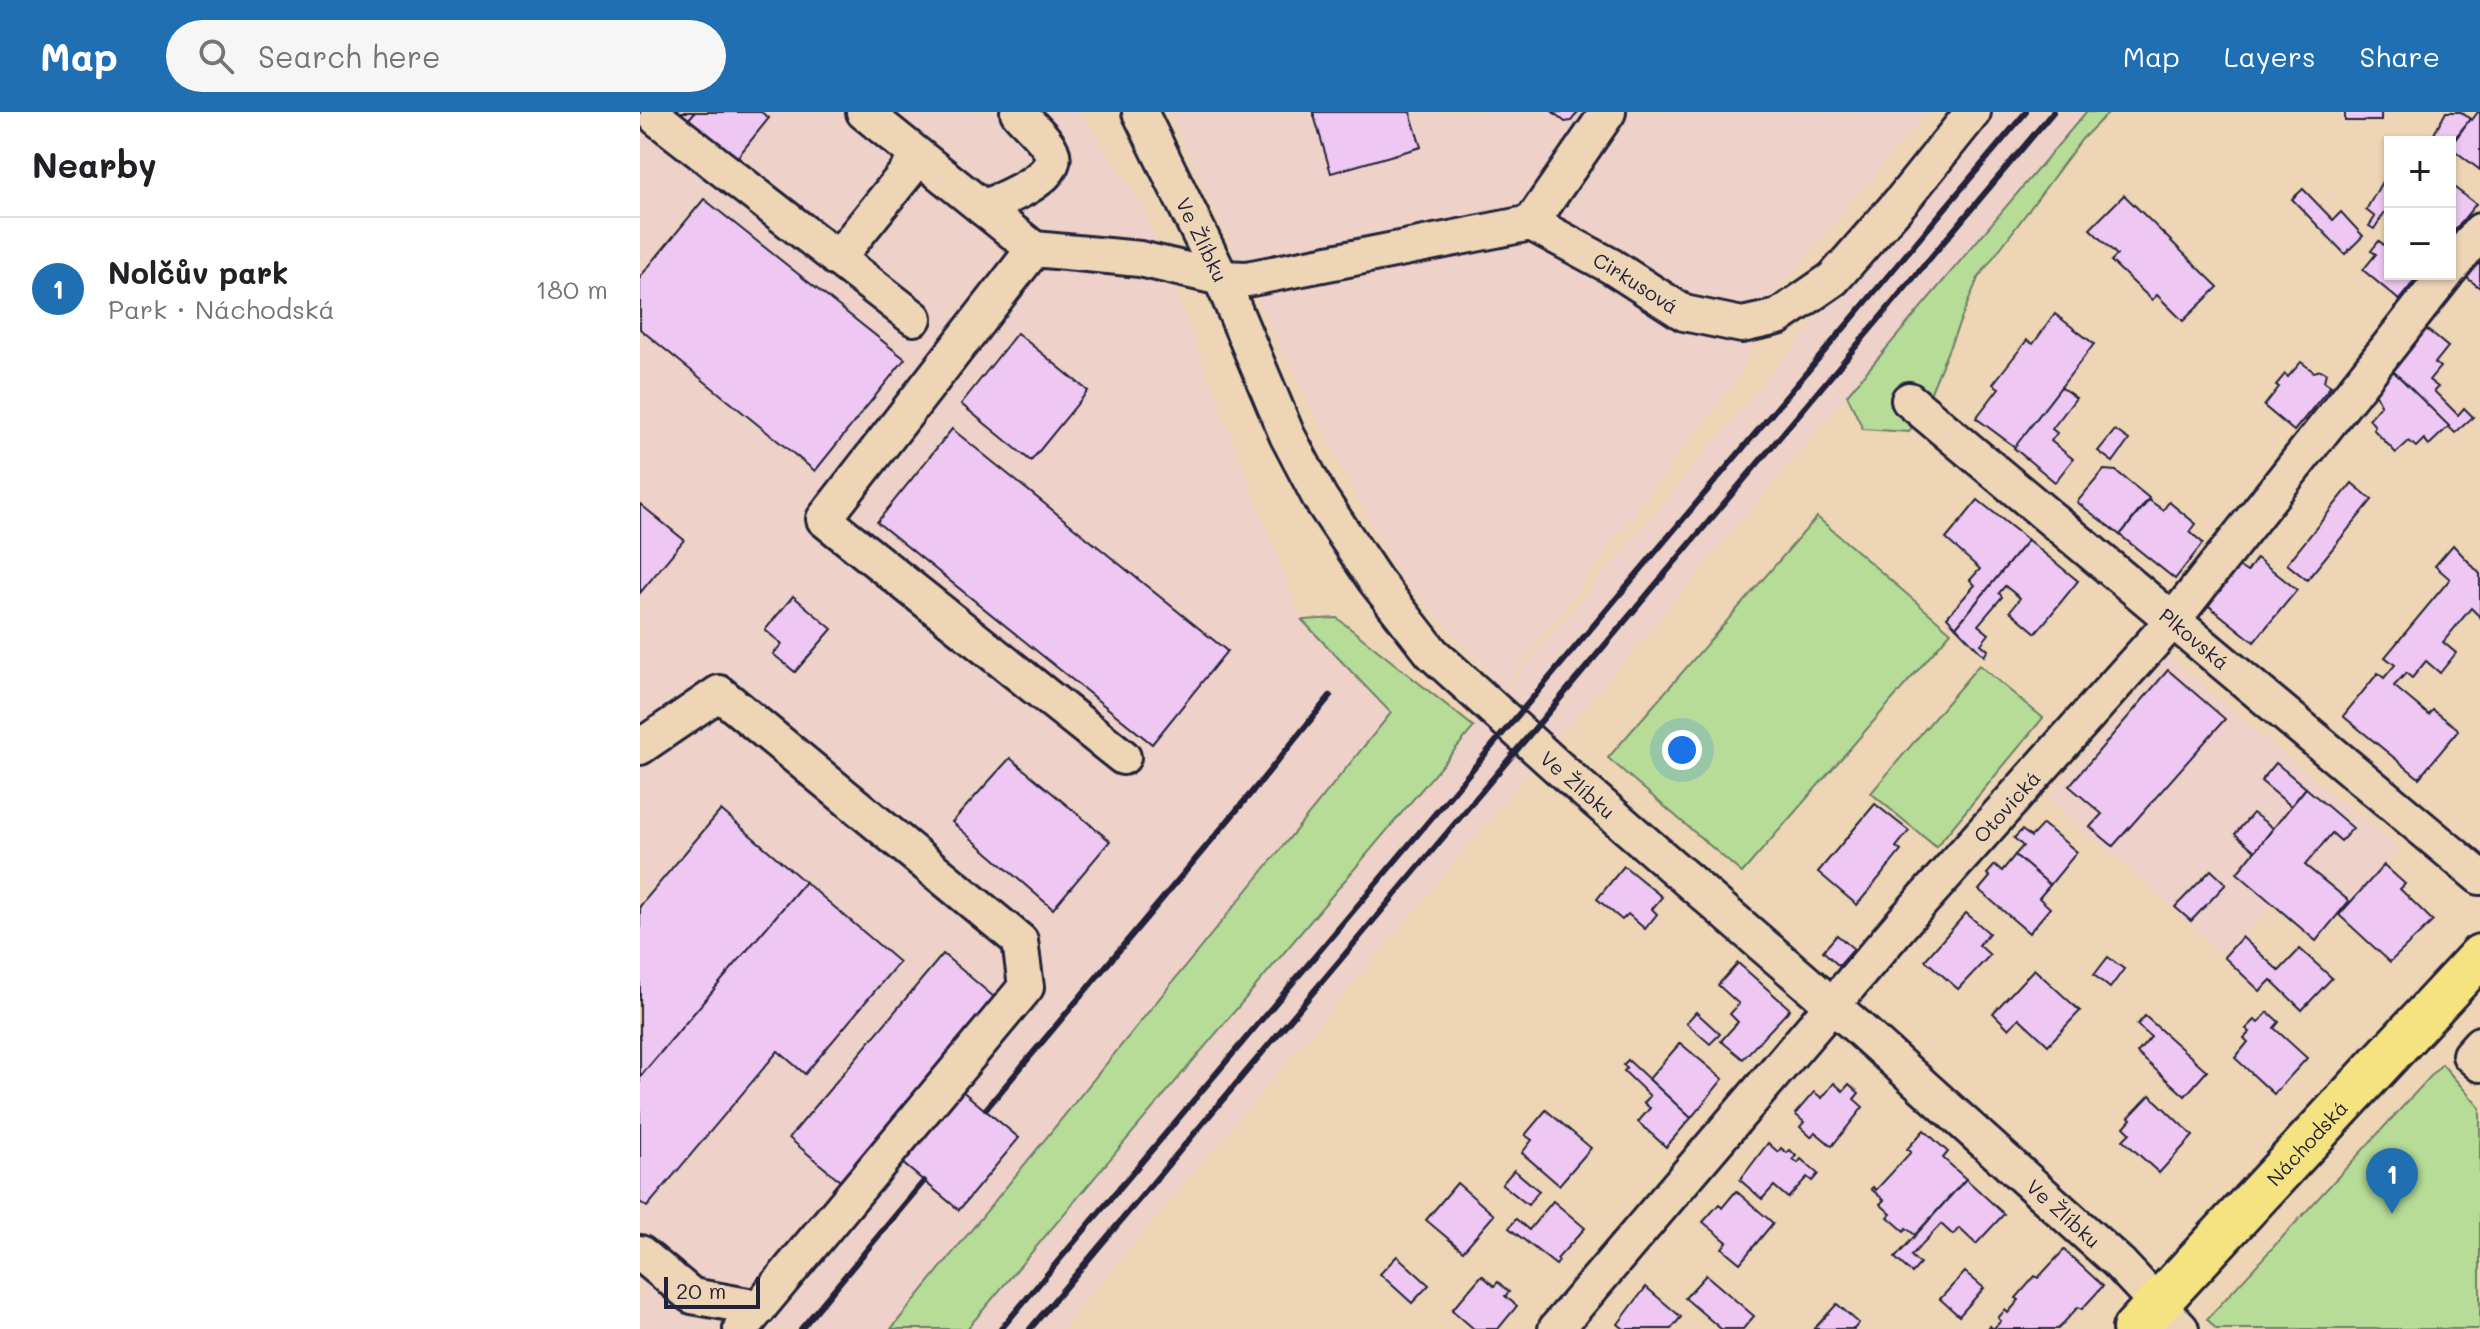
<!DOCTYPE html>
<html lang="en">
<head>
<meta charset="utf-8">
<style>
	:root { --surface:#fff; --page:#f6f6f6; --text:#202124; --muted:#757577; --line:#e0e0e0; --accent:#1f6fb2 }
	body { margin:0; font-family:Mali,sans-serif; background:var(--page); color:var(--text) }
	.controls { position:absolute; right:24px; top:24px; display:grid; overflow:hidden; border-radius:0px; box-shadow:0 2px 6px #0004 }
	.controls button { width:72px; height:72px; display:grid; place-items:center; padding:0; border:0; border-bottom:2px solid var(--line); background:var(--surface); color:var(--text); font:40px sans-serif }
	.scale { position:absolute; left:24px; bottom:20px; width:96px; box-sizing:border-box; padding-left:8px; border:4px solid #22223b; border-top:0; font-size:22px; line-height:28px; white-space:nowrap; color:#22223b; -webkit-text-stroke:6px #eed5b6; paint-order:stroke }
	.you { position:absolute; left:1042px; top:638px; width:28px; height:28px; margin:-20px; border:6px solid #fff; border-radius:50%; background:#1a73e8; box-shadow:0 0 0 12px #1a73e833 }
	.badge { display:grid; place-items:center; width:52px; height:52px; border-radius:50%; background:var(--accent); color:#fff; font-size:26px; font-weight:700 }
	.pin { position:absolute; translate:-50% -66px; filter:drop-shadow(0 2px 4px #0008) }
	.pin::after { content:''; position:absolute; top:42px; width:28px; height:24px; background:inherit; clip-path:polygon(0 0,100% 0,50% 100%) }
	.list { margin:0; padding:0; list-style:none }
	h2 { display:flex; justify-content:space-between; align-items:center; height:104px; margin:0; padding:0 32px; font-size:34px }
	h2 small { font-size:26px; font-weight:400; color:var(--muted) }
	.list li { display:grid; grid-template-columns:52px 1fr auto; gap:24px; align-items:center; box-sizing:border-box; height:144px; padding:0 32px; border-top:2px solid var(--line) }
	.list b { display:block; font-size:30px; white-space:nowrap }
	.list p { margin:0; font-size:26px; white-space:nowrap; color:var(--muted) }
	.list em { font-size:26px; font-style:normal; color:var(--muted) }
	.icon { flex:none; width:44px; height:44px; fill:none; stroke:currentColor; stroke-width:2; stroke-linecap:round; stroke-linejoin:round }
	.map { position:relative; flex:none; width:1840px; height:1217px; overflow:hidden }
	header { display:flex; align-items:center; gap:48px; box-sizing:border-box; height:112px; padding:0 40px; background:var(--accent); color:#fff }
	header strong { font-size:38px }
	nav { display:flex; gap:44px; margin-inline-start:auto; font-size:28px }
	.search { width:560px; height:72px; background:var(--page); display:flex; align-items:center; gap:20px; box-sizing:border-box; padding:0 28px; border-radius:44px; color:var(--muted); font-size:30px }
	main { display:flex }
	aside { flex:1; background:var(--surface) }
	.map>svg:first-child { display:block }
</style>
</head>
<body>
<header>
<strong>Map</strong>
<div class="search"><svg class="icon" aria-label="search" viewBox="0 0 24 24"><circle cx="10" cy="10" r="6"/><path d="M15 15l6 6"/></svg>Search here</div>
<nav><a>Map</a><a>Layers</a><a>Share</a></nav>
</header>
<main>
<aside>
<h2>Nearby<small></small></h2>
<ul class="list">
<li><span class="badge">1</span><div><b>Nolčův park</b><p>Park · Náchodská</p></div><em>180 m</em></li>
</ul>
</aside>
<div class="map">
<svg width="1840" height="1217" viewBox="0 0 1840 1217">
	<rect width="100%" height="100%" fill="#eed5b6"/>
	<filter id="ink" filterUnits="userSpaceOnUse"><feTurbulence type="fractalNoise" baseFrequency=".0125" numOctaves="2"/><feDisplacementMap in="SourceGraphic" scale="16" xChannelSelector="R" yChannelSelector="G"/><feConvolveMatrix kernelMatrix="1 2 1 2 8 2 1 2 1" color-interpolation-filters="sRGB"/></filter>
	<g filter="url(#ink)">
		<g fill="#eed1c8">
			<path d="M0 0H441L502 92 662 508 752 600 251 1217H0Z"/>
			<path d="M526 0H1287L1133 184 1100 263 862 577 756 459 697 348 607 167 535 14Z"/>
			<path d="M1351 0H1446L422 1217H327Z"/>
			<path d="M1528 544 1674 668 1761 736 1676 829 1633 793 1601 825 1631 868 1622 879 1492 759 1407 687Z"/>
		</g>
		<g fill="#b7dc97" stroke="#6c7f69" stroke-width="2">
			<path d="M1446 0H1469L1442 27 1338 166 1290 282 1269 320 1223 317 1207 283Z"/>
			<path d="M1177 405 1311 520 1102 761 968 646Z"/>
			<path d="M697 506 834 615 327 1217H251L751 601 662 508Z"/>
			<path d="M1339 553 1403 606 1296 735 1231 681Z"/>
			<path d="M1802 952 1840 996V1217H1576L1567 1207Z"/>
		</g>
		<g fill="#eec8f2" stroke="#22223b" stroke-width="2">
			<path d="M30 0H55L45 12Z"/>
			<path d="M55 0H121L129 6 96 47 48 8Z"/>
			<path d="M673 0H770L781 35 691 61Z"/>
			<path d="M913 0H938L931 9 925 10Z"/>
			<rect x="1705" y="0" width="36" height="9"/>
			<path d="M1806 0H1821L1830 7 1810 32 1794 22Z"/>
			<path d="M1838 0H1840V58L1810 35 1830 7 1832 8Z"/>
			<path d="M1747 61 1750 64V92L1734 117 1729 114 1735 105 1726 98Z"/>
			<path d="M1811 73 1836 92 1810 124V74Z"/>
			<path d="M1663 77 1693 108 1701 100 1723 124 1705 142 1652 87Z"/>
			<path d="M1484 83 1578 175 1543 209 1517 183 1512 188 1471 149 1477 143 1450 117Z"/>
			<path d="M64 87 265 247 175 359 0 217V165Z"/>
			<path d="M1750 125V162H1780L1759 188 1723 158 1736 142 1731 139 1739 129 1744 133Z"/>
			<path d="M1840 148V176L1826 165Z"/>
			<path d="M1415 202 1454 232 1375 335 1336 306 1359 276 1353 272 1387 228 1393 232Z"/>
			<path d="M1785 216 1808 235 1795 251 1800 255 1789 268 1798 275 1794 279 1818 303 1824 296 1833 305 1815 321 1751 257Z"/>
			<path d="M377 221 448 279 391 349 321 292Z"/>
			<path d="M1661 250 1674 260 1681 258 1686 261 1684 269 1691 274 1654 319 1624 294 1639 275 1636 273 1645 262 1648 265Z"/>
			<path d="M1751 257 1809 314 1789 333 1784 327 1776 335 1769 329 1756 341 1733 317 1735 314 1729 307 1741 293 1734 278Z"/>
			<path d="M1421 275 1436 286 1412 317 1417 321 1411 329 1433 347 1415 370 1374 336Z"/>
			<path d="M312 317 587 539 512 632 237 410Z"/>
			<path d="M1475 318 1489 328 1473 350 1458 339Z"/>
			<path d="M1464 358 1476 359 1509 386 1480 423 1437 390Z"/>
			<path d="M1712 371 1732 388 1667 468 1647 452Z"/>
			<path d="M1338 388 1388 428 1316 515 1307 505 1335 473 1330 468 1340 457 1306 427Z"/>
			<path d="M1509 388 1523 398 1529 390 1556 412 1550 420 1563 431 1535 467 1480 423Z"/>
			<path d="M0 392 44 428 0 481Z"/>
			<path d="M1388 428 1438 469 1396 521 1370 499 1380 486 1365 474 1359 481 1362 485 1338 513 1349 522 1341 532 1348 538 1344 544 1316 515Z"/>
			<path d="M1813 433 1840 462V505L1831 496 1803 530 1816 541 1800 561 1786 549 1772 566 1766 561 1754 574 1789 603 1793 598 1817 616 1818 619 1779 666 1703 604 1738 561 1744 566 1755 553 1745 545 1810 467 1795 454Z"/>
			<path d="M1617 446 1657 478 1614 530 1564 490 1595 452 1607 460Z"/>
			<path d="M153 484 192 517 155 560 133 542 142 532 125 518Z"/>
			<path d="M1528 558 1585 607 1473 734 1450 715 1462 702 1429 674Z"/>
			<path d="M370 646 470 729 413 797 312 710Z"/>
			<path d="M1636 651 1666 676 1651 694 1621 669Z"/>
			<path d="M1666 676 1713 716 1701 729 1692 721 1665 753 1709 789 1676 829 1597 761Z"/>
			<path d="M1235 692 1269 719 1256 735 1261 739 1217 793 1178 760Z"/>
			<path d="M81 698 165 770 0 965V794Z"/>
			<path d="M1613 701 1633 716 1615 739 1595 722Z"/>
			<path d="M1403 712 1437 740 1410 773 1375 743 1383 734 1374 726 1382 718 1391 725Z"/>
			<path d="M1375 743 1410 773 1399 786 1410 796 1389 821 1339 778 1350 765 1347 762 1355 753 1362 759Z"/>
			<path d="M1744 753 1765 772 1760 777 1793 809 1750 850 1699 803Z"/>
			<path d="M984 754 1022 785 1012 797 1017 802 1005 817 988 802 982 808 957 787Z"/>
			<path d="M1571 758 1586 772 1551 809 1535 795Z"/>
			<path d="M165 770 259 850 165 962 138 939 7 1095 0 1090V965Z"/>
			<path d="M1326 801 1349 821 1339 833 1350 843 1318 877 1285 848Z"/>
			<path d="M1197 823 1214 837 1199 854 1183 839Z"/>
			<path d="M1602 825 1639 859 1660 837 1692 866 1662 898 1631 868 1620 879 1584 845Z"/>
			<path d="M303 842 354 885 200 1069 149 1026Z"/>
			<path d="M1468 845 1484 857 1470 876 1454 863Z"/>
			<path d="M1098 851 1150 897 1103 947 1081 929 1098 910 1090 902 1099 892 1078 873Z"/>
			<path d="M1394 857 1440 899 1408 933 1379 906 1369 917 1353 901Z"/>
			<path d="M1056 900 1080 922 1070 932 1046 911Z"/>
			<path d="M1628 900 1639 910 1634 916 1667 946 1634 982 1595 946 1608 930 1604 926 1610 920 1606 917 1615 908 1618 911Z"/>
			<path d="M1505 904 1567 959 1545 984 1497 941 1511 925 1497 913Z"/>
			<path d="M1040 931 1083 967 1051 1006 1009 967Z"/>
			<path d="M988 948 1051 1006 1026 1035 998 1010 1010 996 1004 991 1010 984 984 959 987 956 983 953Z"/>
			<path d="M298 959 379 1026 319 1098 238 1031Z"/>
			<path d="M1194 971 1203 979 1209 972 1219 981 1214 987 1223 995 1192 1034 1175 1020 1171 1025 1160 1015 1164 1010 1155 1002 1174 980 1182 986Z"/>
			<path d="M1510 983 1553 1024 1519 1061 1483 1028 1490 1021 1484 1015 1491 1007 1489 1005Z"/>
			<path d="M906 998 951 1036 919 1073 882 1041 892 1028 885 1023Z"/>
			<path d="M1284 1018 1308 1040 1303 1046 1326 1067 1275 1123 1266 1116 1264 1119 1248 1105 1251 1102 1240 1092 1244 1088 1231 1077 1233 1075 1236 1078 1271 1040 1267 1037Z"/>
			<path d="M1128 1031 1138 1040 1141 1036 1147 1041 1150 1038 1156 1044 1153 1047 1158 1051 1161 1047 1178 1062 1172 1069 1167 1065 1148 1086 1134 1074 1122 1087 1100 1068Z"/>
			<path d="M874 1058 899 1079 888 1093 862 1072Z"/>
			<path d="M1326 1067 1364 1102 1336 1132 1319 1116 1313 1123 1301 1112 1271 1144 1280 1152 1272 1161 1255 1146Z"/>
			<path d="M817 1071 854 1103 823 1139 786 1108Z"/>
			<path d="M1096 1079 1133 1111 1100 1151 1082 1136 1087 1130 1063 1110 1079 1092 1082 1096Z"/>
			<path d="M913 1089 945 1116 917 1147 919 1149 916 1153 869 1116 876 1107 889 1118Z"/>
			<path d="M1424 1138 1463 1174 1442 1197 1438 1195 1418 1217H1347L1350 1214 1353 1217 1361 1209 1358 1206 1365 1198 1368 1201 1379 1188 1376 1186 1395 1164 1398 1166Z"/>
			<path d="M757 1144 789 1173 772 1191 740 1162Z"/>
			<path d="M1325 1160 1344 1176 1319 1204 1300 1187Z"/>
			<path d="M842 1163 854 1174 858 1170 869 1180 865 1184 877 1194 858 1217H834L812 1198Z"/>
			<path d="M1066 1163 1114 1204 1103 1217H1081L1045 1186Z"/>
			<path d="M1006 1175 1041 1205 1031 1217H984L978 1212Z"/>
			<path d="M1197 1192 1219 1211 1214 1217H1174Z"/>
		</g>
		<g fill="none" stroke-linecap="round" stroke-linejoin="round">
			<defs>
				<g id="minor">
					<path d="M224 0 394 137"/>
					<path id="s1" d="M500 0 581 166 647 323 680 386 735 468 792 541 921 658 1214 912 1479 1151 1541 1217"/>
					<path d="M17 6 274 206"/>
					<path d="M343 96C360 88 423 65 411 39 405 26 388 12 378 0"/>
					<path d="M891 111 968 0"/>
					<path d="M197 147 279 45"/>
					<path d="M1810 157 1840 119"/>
					<path id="s2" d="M1269 288 1840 765"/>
					<path d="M0 635 79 581 380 829 386 875 101 1217"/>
					<path id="s3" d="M483 645 184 407 394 137 500 147 581 166 607 167 891 111 971 154 1044 201 1102 213 1138 205 1193 167 1264 86 1333 0"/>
					<path d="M1840 932 1830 943 1840 952"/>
					<path d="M0 1141 52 1184 119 1196"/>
					<path id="s4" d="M916 1217 1264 809 1533 508 1806 162"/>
				</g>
				<g id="major">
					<path id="s5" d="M1494 1217 1840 844"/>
				</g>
			</defs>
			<use href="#minor" stroke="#22223b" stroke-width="40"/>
			<use href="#major" stroke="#22223b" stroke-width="48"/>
			<use href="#minor" stroke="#eed5b6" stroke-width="34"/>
			<use href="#major" stroke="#f5e382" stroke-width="42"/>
			<g stroke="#22223b" stroke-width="6">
				<path d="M346 997 622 668 690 584"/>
				<path d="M161 1217 284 1069"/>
				<path d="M361 1217 1386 0"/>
				<path d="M390 1217 1413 0"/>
			</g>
		</g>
	</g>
	<g text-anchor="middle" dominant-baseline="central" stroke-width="8" stroke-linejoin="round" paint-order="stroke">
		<g font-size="20" fill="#22223b" stroke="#eed5b6">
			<text stroke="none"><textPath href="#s1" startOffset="142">Ve Žlíbku</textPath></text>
			<text stroke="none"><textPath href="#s3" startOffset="1350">Cirkusová</textPath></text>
			<text stroke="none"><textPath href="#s2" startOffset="372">Plkovská</textPath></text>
			<text stroke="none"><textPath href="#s1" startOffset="814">Ve Žlíbku</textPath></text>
			<text stroke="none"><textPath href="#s4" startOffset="690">Otovická</textPath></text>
			<text stroke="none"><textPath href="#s5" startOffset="254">Náchodská</textPath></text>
			<text stroke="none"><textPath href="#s1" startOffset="1462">Ve Žlíbku</textPath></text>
		</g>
	</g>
</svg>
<div class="controls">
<button>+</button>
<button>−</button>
</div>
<div class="scale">20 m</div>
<div class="you"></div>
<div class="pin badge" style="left:1752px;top:1102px">1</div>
</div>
</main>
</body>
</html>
